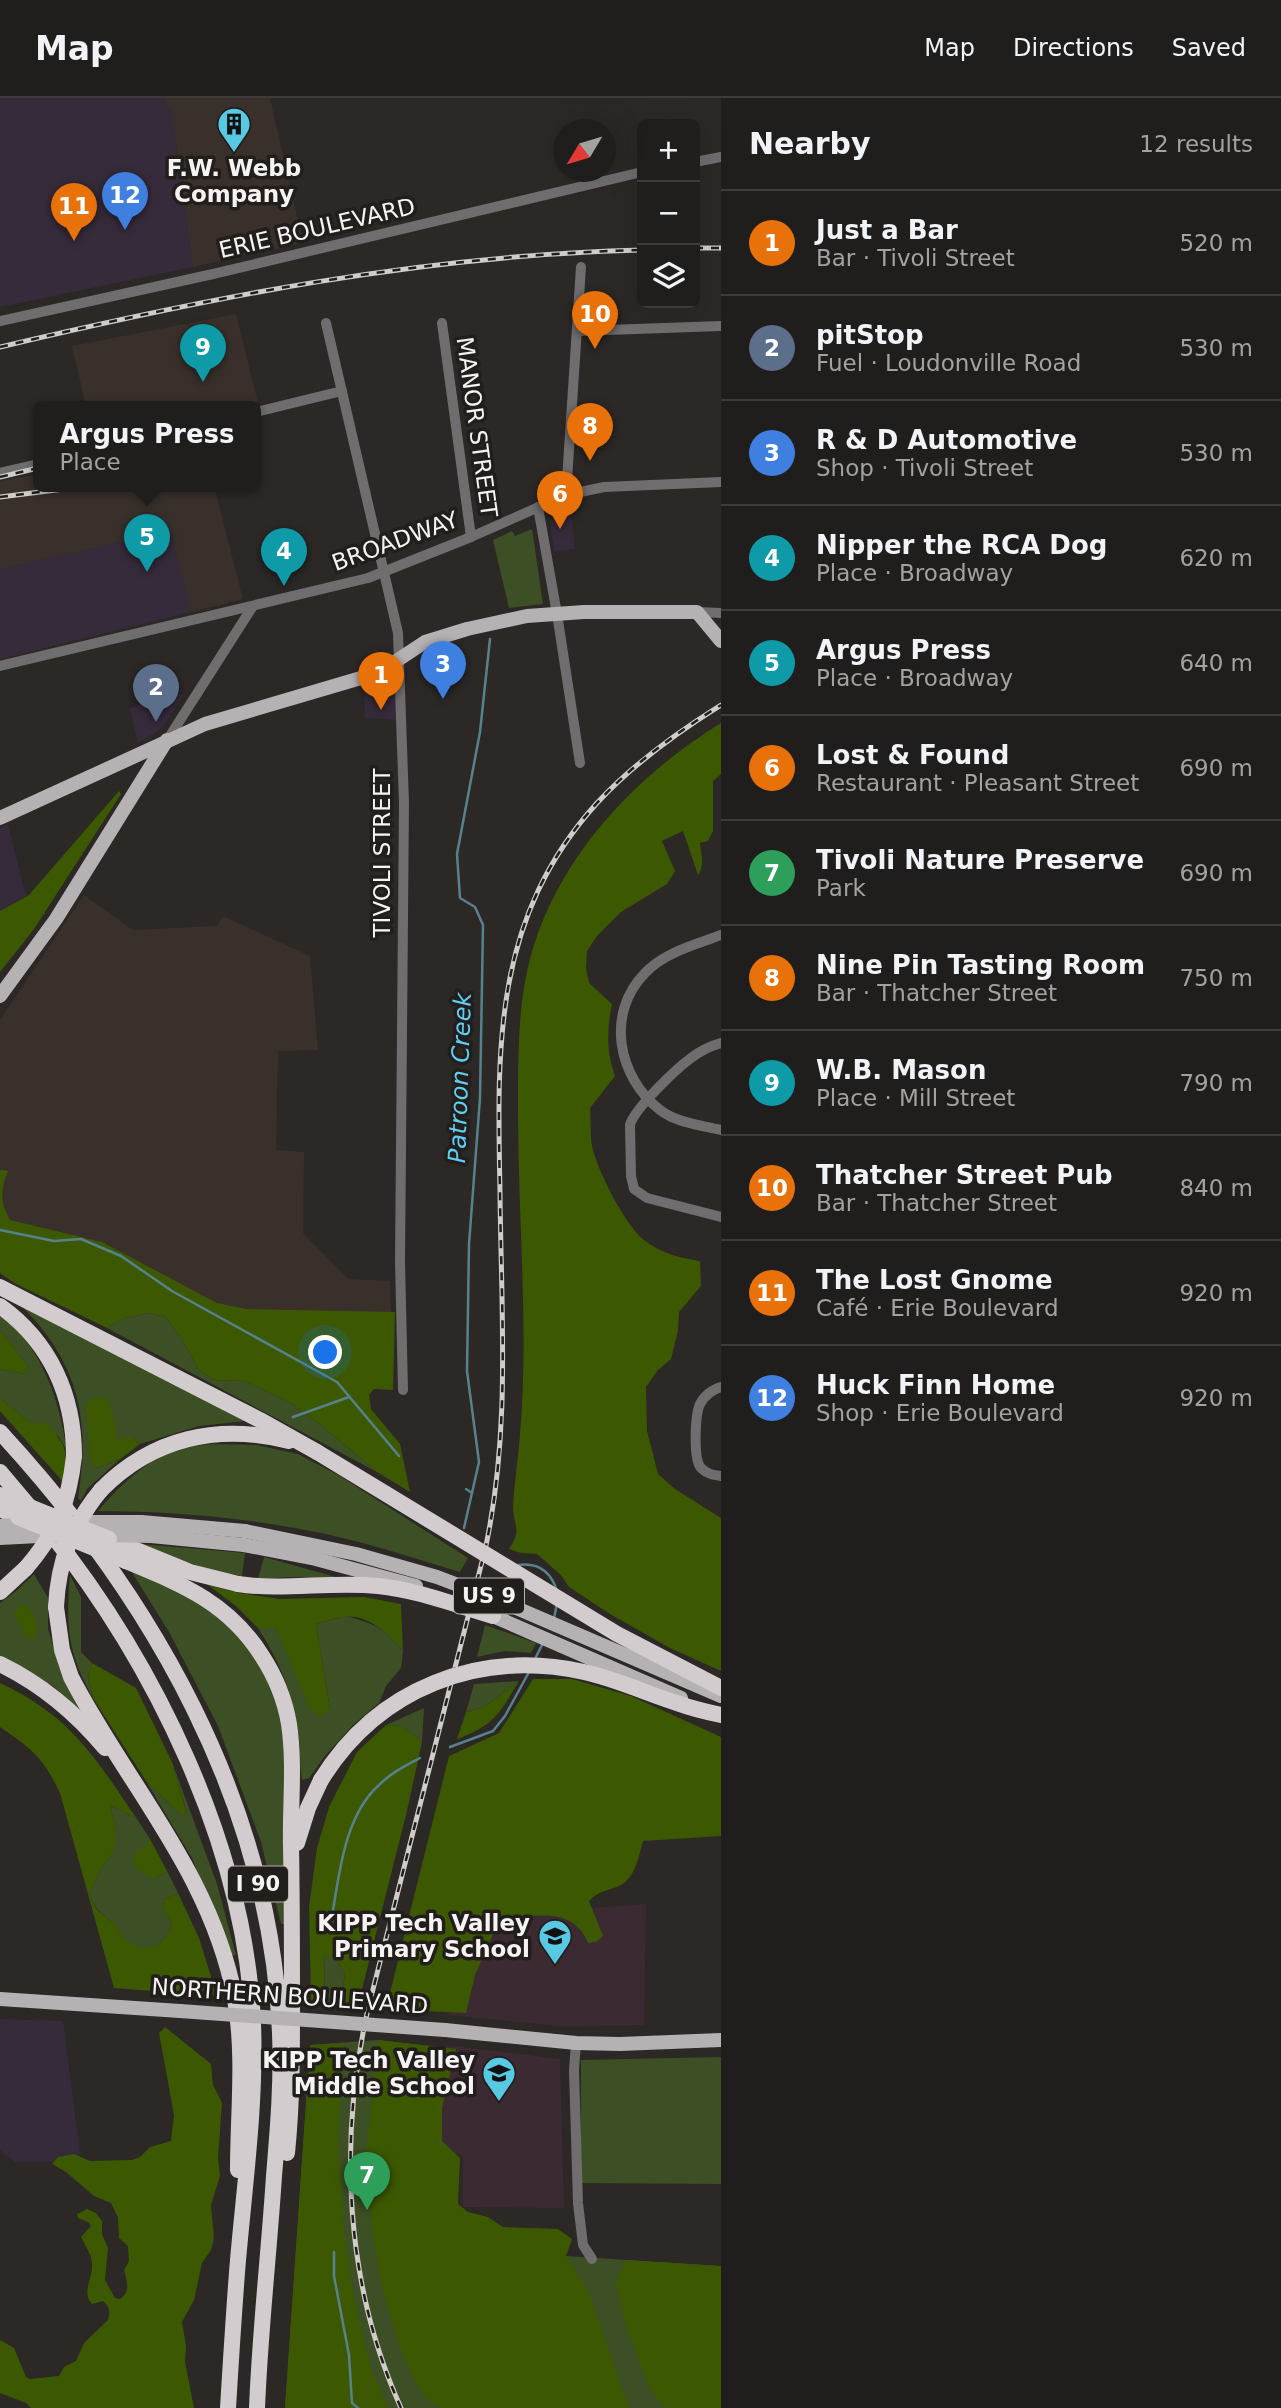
<!DOCTYPE html>
<html lang="en">
<head>
<meta charset="utf-8">
<style>
	:root { --surface:#201e1c; --page:#2d2b29; --text:#f1f3f6; --muted:#a2a2a3; --line:#3d3c3b; --accent:#58c9e3 }
	body { margin:0; font-family:"DejaVu Sans",sans-serif; background:var(--page); color:var(--text) }
	.controls { position:absolute; right:21px; top:21px; display:grid; overflow:hidden; border-radius:10px; box-shadow:0 7px 28px #0002 }
	.controls button { width:63px; height:63px; display:grid; place-items:center; padding:0; border:0; border-bottom:2px solid var(--line); background:var(--surface); color:var(--text); font:35px sans-serif }
	.compass { position:absolute; left:553px; top:21px; width:63px; height:63px; border-radius:50%; background:var(--surface); box-shadow:0 7px 28px #0002; rotate:232deg }
	.you { position:absolute; left:326px; top:1255px; width:24px; height:24px; margin:-18px; border:5px solid #fff; border-radius:50%; background:#1a73e8; box-shadow:0 0 0 10px #1a73e833 }
	.badge { display:grid; place-items:center; width:46px; height:46px; border-radius:50%; background:var(--accent); color:#fff; font-size:23px; font-weight:700 }
	.pin { position:absolute; translate:-50% -58px; filter:drop-shadow(0 2px 4px #0008) }
	.pin::after { content:''; position:absolute; top:37px; width:24px; height:21px; background:inherit; clip-path:polygon(0 0,100% 0,50% 100%) }
	.popup { position:absolute; left:33px; top:303px; width:228px; height:91px; box-sizing:border-box; display:grid; place-content:center; border-radius:10px; background:var(--surface); filter:drop-shadow(0 2px 5px #0005); font-size:23px; white-space:nowrap; color:var(--muted) }
	.popup b { font-size:26px; color:var(--text) }
	.popup::after { content:''; position:absolute; left:50%; top:100%; margin-left:-14px; border:14px solid transparent; border-top-color:var(--surface) }
	.list { margin:0; padding:0; list-style:none }
	h2 { display:flex; justify-content:space-between; align-items:center; height:91px; margin:0; padding:0 28px; font-size:30px }
	h2 small { font-size:23px; font-weight:400; color:var(--muted) }
	.list li { display:grid; grid-template-columns:46px 1fr auto; gap:21px; align-items:center; box-sizing:border-box; height:105px; padding:0 28px; border-top:2px solid var(--line) }
	.list b { display:block; font-size:26px; white-space:nowrap }
	.list p { margin:0; font-size:23px; white-space:nowrap; color:var(--muted) }
	.list em { font-size:23px; font-style:normal; color:var(--muted) }
	.icon { flex:none; width:38px; height:38px; fill:none; stroke:currentColor; stroke-width:2; stroke-linecap:round; stroke-linejoin:round }
	.map { position:relative; flex:none; width:721px; height:2310px; overflow:hidden }
	header { display:flex; align-items:center; gap:42px; box-sizing:border-box; height:98px; padding:0 35px; background:var(--surface); border-bottom:2px solid var(--line) }
	header strong { font-size:33px }
	nav { display:flex; gap:38px; margin-inline-start:auto; font-size:24px }
	main { display:flex }
	aside { flex:1; background:var(--surface) }
	.map>svg:first-child { display:block }
</style>
</head>
<body>
<header>
<strong>Map</strong>
<nav><a>Map</a><a>Directions</a><a>Saved</a></nav>
</header>
<main>
<div class="map">
<svg width="721" height="2310" viewBox="0 0 721 2310">
	<rect width="100%" height="100%" fill="#2b2826"/>
	<g fill="#362b3a">
		<path d="M0 0H164L166 11 171 10 193 169 0 209Z"/>
		<path d="M571 414 575 451 554 454 550 422Z"/>
		<path d="M170 433 191 514 0 561V471Z"/>
		<path d="M380 582 391 587 397 598 396 622 365 620 364 586Z"/>
		<path d="M186 595 161 631 138 645 130 610Z"/>
		<path d="M8 726 26 798 0 813V730Z"/>
		<path d="M0 1921 63 1923 81 2064H15L0 2052Z"/>
	</g>
	<g fill="#39302b">
		<path d="M164 0H270L303 145 193 169 171 10 166 11Z"/>
		<path d="M236 216 258 305 249 308H86L72 248Z"/>
		<path d="M38 376V388H214L243 501 191 514 170 433 0 471V383Z"/>
		<path d="M84 797 133 832 217 828 223 818 310 858 318 952 278 953 276 1052 304 1054 303 1135 348 1181 390 1183 393 1271 0 1128V922Z"/>
	</g>
	<g fill="#3c2a32">
		<path d="M646 1806 644 1927 559 1928 448 1917 482 1818Z"/>
		<path d="M446 1947 560 1961 564 2110 463 2109V2057L430 2050Z"/>
	</g>
	<g fill="#3d4f24">
		<path d="M532 431 543 506 509 510 493 442 512 433 515 438Z"/>
		<path d="M14 1201 245 1323 199 1328 140 1346 132 1339 96 1370 119 1362 87 1391 81 1403 78 1400C92 1318 76 1258 14 1201Z"/>
		<path d="M149 1215 166 1219 181 1240 199 1272 214 1282 245 1283 289 1304 321 1327 377 1374 107 1230 125 1220Z"/>
		<path d="M0 1216C43 1251 59 1301 67 1353L59 1339 30 1325 0 1300V1271L25 1276 28 1268 0 1232Z"/>
		<path d="M212 1346 257 1347 298 1356 340 1378 468 1460 460 1474C414 1460 368 1445 321 1435 248 1420 173 1413 98 1413 119 1388 151 1357 183 1350 193 1348 202 1347 212 1346Z"/>
		<path d="M129 1445 245 1455 242 1478 217 1474Z"/>
		<path d="M264 1459 343 1481 291 1479 258 1481Z"/>
		<path d="M128 1468 205 1504 263 1565 279 1607 284 1646 286 1826H281L261 1744 218 1628 169 1534Z"/>
		<path d="M34 1476 48 1500V1531L61 1574 81 1613 53 1588 0 1558V1505L15 1494Z"/>
		<path d="M70 1477 81 1499V1554L92 1565 88 1579 93 1600C67 1554 66 1528 70 1477Z"/>
		<path d="M346 1518C375 1526 383 1529 403 1553L401 1570 386 1588 379 1605 353 1627 325 1658 309 1680 302 1682C299 1665 301 1649 298 1632 293 1595 278 1561 258 1530H276L293 1567 330 1611 316 1526Z"/>
		<path d="M485 1527 536 1545 531 1555 505 1553 477 1559Z"/>
		<path d="M519 1583 484 1609 466 1614 474 1586Z"/>
		<path d="M424 1610 422 1644 402 1628 386 1627Z"/>
		<path d="M172 1664 217 1786 236 1857H231L192 1760 146 1683 179 1715H187Z"/>
		<path d="M110 1707 137 1721 150 1741 147 1748 157 1780 167 1773 178 1795 164 1802 163 1810 172 1826C166 1848 145 1858 126 1843 120 1838 119 1830 113 1825 98 1811 99 1817 89 1796L100 1772 111 1758 116 1732Z"/>
		<path d="M324 1855 337 1862 345 1875 341 1906 325 1905Z"/>
		<path d="M378 1942 446 1950 424 2083 487 2153 720 2168 721 2310H285L310 1947Z"/>
		<path d="M721 1959V2086L581 2085V1962Z"/>
	</g>
	<g fill="#3c5902">
		<path d="M721 625V676L713 683V733L708 743 700 745C701 756 705 767 698 777L683 733 662 743 675 773 667 786 621 814 597 838 587 853 586 870 589 885 612 906C607 932 606 953 615 978L590 1010C591 1022 590 1036 592 1048 597 1072 625 1127 644 1142 660 1155 680 1160 700 1163L701 1188 679 1214 678 1233 671 1261 658 1272 646 1289 647 1333 658 1376 675 1391 721 1420V1573L670 1550 610 1516 569 1489 561 1477 537 1456 521 1455 509 1451C512 1446 515 1442 516 1437 518 1428 513 1420 513 1411 514 1386 518 1362 520 1337 529 1231 518 1122 518 1015 518 960 517 900 534 847 564 753 638 676 721 625Z"/>
		<path d="M119 693 121 696 34 831 0 874V813L29 797Z"/>
		<path d="M0 1072 8 1073C0 1093 0 1104 10 1122L102 1144 217 1205 246 1211 395 1214 393 1292 374 1291 369 1297 371 1311 400 1346 410 1394 377 1374 321 1327 289 1304 245 1283 214 1282 199 1272 181 1240 166 1219 149 1215 125 1220 107 1230 14 1185 0 1175Z"/>
		<path d="M0 1232 28 1268 25 1276 0 1271Z"/>
		<path d="M0 1300 30 1325H46C69 1350 67 1353 64 1385L0 1313Z"/>
		<path d="M93 1300H108L116 1329V1341L132 1339 140 1346 119 1362 96 1370 91 1364 86 1306Z"/>
		<path d="M208 1487 239 1495 280 1501 364 1499 401 1506 403 1553C389 1536 367 1515 343 1519 334 1520 325 1524 316 1526L330 1611 320 1619 309 1609 276 1530H258L236 1508Z"/>
		<path d="M26 1506 37 1524 35 1542 27 1540 14 1517 17 1511Z"/>
		<path d="M92 1565 136 1590 172 1664 187 1716 179 1715 146 1683 93 1600 88 1579Z"/>
		<path d="M533 1581H572L631 1598 721 1639V1738L643 1743C639 1758 635 1781 619 1788 607 1793 598 1793 589 1803L603 1838 596 1844 588 1845C573 1807 531 1818 499 1823L475 1877 466 1915 386 1911 449 1658 499 1635Z"/>
		<path d="M519 1583C499 1616 495 1627 457 1641L466 1614 484 1609Z"/>
		<path d="M0 1585C29 1598 58 1618 79 1642 101 1666 119 1695 137 1721L110 1707 116 1732V1744L111 1758 100 1772 89 1796C98 1817 98 1811 113 1825 119 1829 120 1838 126 1842 145 1858 166 1848 172 1826L163 1810 164 1802 178 1795 199 1840 217 1898 114 1890 60 1695C42 1658 33 1652 0 1629Z"/>
		<path d="M386 1627 402 1628 422 1644 406 1717 358 1907 341 1906 345 1875 337 1862 324 1856 325 1905 311 1904 309 1809 317 1750 329 1709 357 1654Z"/>
		<path d="M150 1741 167 1773 157 1780H149L133 1767 136 1754 146 1748Z"/>
		<path d="M165 1929 211 1966 213 1987 222 2005 218 2060 220 2078 211 2107 214 2140 211 2152 202 2165 194 2202 182 2224 186 2248 185 2264 194 2310H31L26 2305 0 2295V2242L14 2250 26 2279 30 2281 59 2278 64 2269 76 2263 84 2245 108 2222C110 2214 110 2209 103 2203L92 2206C81 2194 93 2181 92 2166 92 2156 85 2148 81 2139L91 2128 88 2124 78 2120 77 2116 87 2111 96 2115 102 2123V2136L108 2150 105 2182 115 2200 120 2201C131 2193 127 2184 124 2172L129 2163 128 2148 119 2140 118 2119 111 2105 94 2098 66 2074 52 2066 58 2059 74 2056 90 2063 132 2062 140 2059 150 2049 171 2043 174 2017 159 1935Z"/>
		<path d="M378 1942 456 1951 442 2010V2043L460 2060 458 2106 468 2114 488 2119 503 2129 558 2131 572 2141 566 2158 589 2195 626 2303 631 2310H444L429 2303 414 2282 401 2253 383 2193 372 2131 365 2067Z"/>
		<path d="M344 1945 338 2040 344 2135 354 2202 371 2271 388 2310H285L310 1947Z"/>
		<path d="M626 2162 721 2168V2310H665L650 2291 625 2224 616 2185Z"/>
	</g>
	<g fill="none" stroke-linecap="round" stroke-linejoin="round">
		<g stroke="#58818e" stroke-width="2.5">
			<path d="M0 1132 54 1143 81 1141 121 1158 172 1193 337 1284 399 1358"/>
			<path d="M293 1319 349 1299"/>
			<path d="M466 1391 472 1395"/>
			<path d="M464 1430 479 1364 467 1273 469 1146 480 1000 483 827 475 809 460 800 457 756 480 634 490 541"/>
			<path d="M518 1467C539 1464 551 1474 557 1493"/>
			<path d="M554 1520 557 1506"/>
			<path d="M535 1561 543 1545"/>
			<path d="M450 1649 493 1633 505 1618 529 1574"/>
			<path d="M330 1829C339 1783 342 1720 379 1687 391 1675 405 1668 420 1660"/>
			<path d="M334 2154V2178L349 2257 352 2305 358 2310"/>
		</g>
		<g stroke="#6f6d6d" stroke-width="10">
			<path d="M695 64 721 59"/>
			<path d="M0 223 213 176 642 74"/>
			<path d="M326 225 398 535 404 705 400 1163 403 1292"/>
			<path d="M442 225 471 439"/>
			<path d="M578 233 721 228"/>
			<path d="M256 314 342 293"/>
			<path d="M0 375 38 366"/>
			<path d="M566 397 581 169"/>
			<path d="M538 409 557 516 580 665"/>
			<path d="M697 514 721 515"/>
			<path d="M0 568 368 480 471 439 566 397 604 389 721 384"/>
			<path d="M168 641 253 508"/>
			<path d="M721 837C695 847 665 854 645 875 605 916 618 979 660 1012 677 1025 701 1027 721 1032"/>
			<path d="M721 945C710 948 700 953 691 960 676 971 634 1011 630 1027L631 1078 634 1091 647 1100 721 1119"/>
			<path d="M721 1289C713 1291 704 1298 700 1306 695 1317 693 1361 701 1370 707 1376 713 1377 721 1378"/>
			<path d="M576 1945 574 1972 578 2105 583 2147 592 2161"/>
		</g>
		<g stroke="#b6b1b2" stroke-width="14">
			<path d="M0 720 205 626 371 577 384 571 425 544 467 531 527 518 584 514H697L721 543"/>
			<path d="M0 898 56 821 167 642"/>
			<path d="M141 1424 245 1433"/>
			<path d="M151 1438 244 1447"/>
			<path d="M493 1518 681 1600"/>
			<path d="M0 1901 180 1913"/>
			<path d="M445 1932 576 1945 620 1946 721 1942"/>
		</g>
		<g stroke="#d2ccce" stroke-width="16">
			<path d="M0 1189 260 1322 317 1354"/>
			<path d="M0 1208C50 1244 74 1297 74 1358"/>
			<path d="M0 1334C152 1499 271 1705 280 1935 282 1983 278 2030 274 2078 269 2155 260 2233 257 2310"/>
			<path d="M0 1374 32 1412"/>
			<path d="M101 1392C152 1340 218 1325 289 1343"/>
			<path d="M0 1411 18 1419"/>
			<path d="M46 1429C155 1565 245 1748 253 1925 256 2004 245 2083 238 2162 234 2211 231 2261 228 2310"/>
			<path d="M109 1441 190 1474 238 1486"/>
			<path d="M126 1463C181 1486 228 1504 262 1558 275 1578 285 1602 289 1626 295 1666 290 1708 291 1748 292 1801 292 1854 292 1907 292 1956 292 2006 287 2055"/>
			<path d="M0 1494 26 1470"/>
			<path d="M56 1509 62 1552 71 1579C127 1687 212 1776 235 1901 245 1958 238 2014 238 2072"/>
			<path d="M0 1566C41 1586 76 1615 105 1650"/>
			<path d="M297 1745 308 1710 321 1682"/>
		</g>
		<defs>
			<g id="rail">
				<path d="M695 150H721"/>
				<path d="M0 249C211 199 425 157 642 152"/>
				<path d="M0 379 38 370"/>
				<path d="M0 399 64 391"/>
				<path d="M401 2310C345 2186 338 2043 368 1911L485 1452C511 1334 501 1213 500 1094 497 949 493 820 597 705 633 666 676 635 721 607"/>
			</g>
		</defs>
		<use href="#rail" stroke="#cfccca" stroke-width="5"/>
		<use href="#rail" stroke="#211e1c" stroke-width="2.5" stroke-dasharray="8" stroke-linecap="butt"/>
		<g stroke="#b6b1b2" stroke-width="14">
			<path d="M72 1424H141"/>
			<path d="M0 1428 34 1425"/>
			<path d="M245 1433 356 1456 437 1479 505 1505 721 1598"/>
			<path d="M99 1437 151 1438"/>
			<path d="M0 1440 58 1437"/>
			<path d="M244 1447 312 1460 416 1488"/>
			<path d="M180 1913 445 1932"/>
		</g>
		<g stroke="#d2ccce" stroke-width="16">
			<path d="M317 1354 617 1536 721 1590"/>
			<path d="M0 1397 109 1441"/>
			<path d="M18 1419 126 1463"/>
			<path d="M26 1470C57 1434 69 1405 74 1358"/>
			<path d="M238 1486C284 1493 331 1483 378 1488 418 1492 455 1507 493 1518"/>
			<path d="M56 1509C58 1464 72 1427 101 1392"/>
			<path d="M321 1682C378 1590 479 1551 584 1574 617 1581 647 1596 680 1606 693 1611 707 1614 721 1617"/>
		</g>
	</g>
	<defs>
		<symbol id="building-pin" viewBox="-11 -11 22 30"><path d="M0 17L-7.5 6A9.5 9.5 0 1 1 7.5 6Z" fill="#58c9e3" stroke="#211e1c"/><path d="M-4-6H4V6H1V3H-1V6H-4ZM-2.5-4.3h1.7v1.8h-1.7ZM.8-4.3h1.7v1.8H.8ZM-2.5-1h1.7V.8h-1.7ZM.8-1h1.7V.8H.8Z" fill="#111"/></symbol>
		<symbol id="school-pin" viewBox="-11 -11 22 30"><path d="M0 17L-7.5 6A9.5 9.5 0 1 1 7.5 6Z" fill="#58c9e3" stroke="#211e1c"/><path d="M0-5L7-2L0 1L-7-2ZM-4 1L0 2.5L4 1V4Q0 6-4 4Z" fill="#111"/></symbol>
	</defs>
	<g fill-rule="evenodd">
		<use href="#building-pin" x="215" y="7" width="38" height="52"/>
		<use href="#school-pin" x="536" y="1819" width="38" height="52"/>
		<use href="#school-pin" x="480" y="1956" width="38" height="52"/>
	</g>
	<g text-anchor="middle" dominant-baseline="central" stroke-width="7" stroke-linejoin="round" paint-order="stroke">
		<g fill="#211e1c" stroke="#b6b3b2" stroke-width="2">
			<rect x="454" y="1480.5" width="70" height="35" rx="5"/>
			<rect x="228" y="1768.5" width="60" height="35" rx="5"/>
		</g>
		<g font-size="21" font-weight="bold" fill="#f6f3f2">
			<text x="489" y="1498">US 9</text>
			<text x="258" y="1786">I 90</text>
		</g>
		<g font-size="23" font-weight="bold" fill="#f6f3f2" stroke="#211e1c" text-anchor="end">
			<text x="234" y="70" text-anchor="middle">F.W. Webb<tspan x="234" dy="26">Company</tspan></text>
			<text x="530" y="1825">KIPP Tech Valley<tspan x="530" dy="26">Primary School</tspan></text>
			<text x="475" y="1962">KIPP Tech Valley<tspan x="475" dy="26">Middle School</tspan></text>
		</g>
		<g font-size="23" fill="#f6f3f2" stroke="#211e1c">
			<text transform="translate(317 130) rotate(-13)">ERIE BOULEVARD</text>
			<text transform="translate(477 329) rotate(82)">MANOR STREET</text>
			<text transform="translate(395 443) rotate(-20)">BROADWAY</text>
			<text transform="translate(382 755) rotate(-90)">TIVOLI STREET</text>
			<text transform="translate(290 1898) rotate(4)">NORTHERN BOULEVARD</text>
		</g>
		<g font-size="24" font-style="italic" fill="#60cef3" stroke="#211e1c">
			<text transform="translate(460 980) rotate(-88)">Patroon Creek</text>
		</g>
	</g>
</svg>
<div class="controls">
<button>+</button>
<button>−</button>
<button><svg class="icon" aria-label="layers" viewBox="0 0 24 24"><path d="M12 4l9 5-9 5-9-5zM3 14l9 5 9-5"/></svg></button>
</div>
<svg class="compass" viewBox="-18 -18 36 36"><path d="M0-13l5 13h-10z" fill="#e53935"/><path d="M0 13l5-13h-10z" fill="#a2a2a3"/></svg>
<div class="you"></div>
<div class="pin badge" style="left:381px;top:612px;background:#e8710a">1</div>
<div class="pin badge" style="left:156px;top:624px;background:#5c6f8a">2</div>
<div class="pin badge" style="left:443px;top:601px;background:#3f7fe0">3</div>
<div class="pin badge" style="left:284px;top:488px;background:#0f9aa8">4</div>
<div class="pin badge" style="left:147px;top:474px;background:#0f9aa8">5</div>
<div class="popup"><b>Argus Press</b>Place</div>
<div class="pin badge" style="left:560px;top:431px;background:#e8710a">6</div>
<div class="pin badge" style="left:367px;top:2112px;background:#2e9e5b">7</div>
<div class="pin badge" style="left:590px;top:363px;background:#e8710a">8</div>
<div class="pin badge" style="left:203px;top:284px;background:#0f9aa8">9</div>
<div class="pin badge" style="left:595px;top:251px;background:#e8710a">10</div>
<div class="pin badge" style="left:74px;top:143px;background:#e8710a">11</div>
<div class="pin badge" style="left:125px;top:132px;background:#3f7fe0">12</div>
</div>
<aside>
<h2>Nearby<small>12 results</small></h2>
<ul class="list">
<li><span class="badge" style="background:#e8710a">1</span><div><b>Just a Bar</b><p>Bar · Tivoli Street</p></div><em>520 m</em></li>
<li><span class="badge" style="background:#5c6f8a">2</span><div><b>pitStop</b><p>Fuel · Loudonville Road</p></div><em>530 m</em></li>
<li><span class="badge" style="background:#3f7fe0">3</span><div><b>R &amp; D Automotive</b><p>Shop · Tivoli Street</p></div><em>530 m</em></li>
<li><span class="badge" style="background:#0f9aa8">4</span><div><b>Nipper the RCA Dog</b><p>Place · Broadway</p></div><em>620 m</em></li>
<li><span class="badge" style="background:#0f9aa8">5</span><div><b>Argus Press</b><p>Place · Broadway</p></div><em>640 m</em></li>
<li><span class="badge" style="background:#e8710a">6</span><div><b>Lost &amp; Found</b><p>Restaurant · Pleasant Street</p></div><em>690 m</em></li>
<li><span class="badge" style="background:#2e9e5b">7</span><div><b>Tivoli Nature Preserve</b><p>Park</p></div><em>690 m</em></li>
<li><span class="badge" style="background:#e8710a">8</span><div><b>Nine Pin Tasting Room</b><p>Bar · Thatcher Street</p></div><em>750 m</em></li>
<li><span class="badge" style="background:#0f9aa8">9</span><div><b>W.B. Mason</b><p>Place · Mill Street</p></div><em>790 m</em></li>
<li><span class="badge" style="background:#e8710a">10</span><div><b>Thatcher Street Pub</b><p>Bar · Thatcher Street</p></div><em>840 m</em></li>
<li><span class="badge" style="background:#e8710a">11</span><div><b>The Lost Gnome</b><p>Café · Erie Boulevard</p></div><em>920 m</em></li>
<li><span class="badge" style="background:#3f7fe0">12</span><div><b>Huck Finn Home</b><p>Shop · Erie Boulevard</p></div><em>920 m</em></li>
</ul>
</aside>
</main>
</body>
</html>
